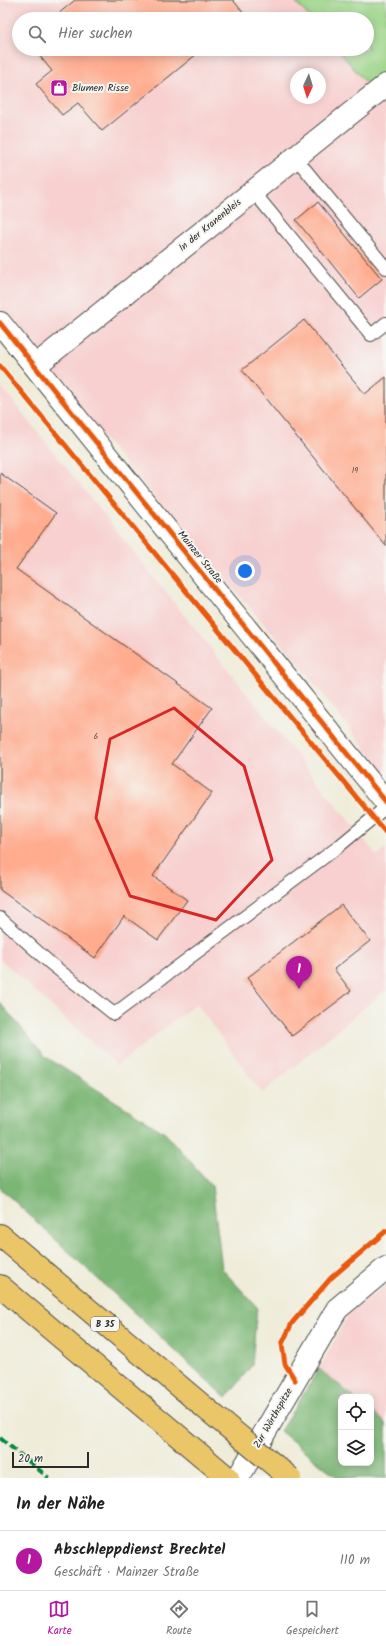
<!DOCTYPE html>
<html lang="de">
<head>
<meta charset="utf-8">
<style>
	:root { --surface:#fff; --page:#f2f2f2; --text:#222; --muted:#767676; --line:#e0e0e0; --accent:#b5179e }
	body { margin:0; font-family:Kalam,sans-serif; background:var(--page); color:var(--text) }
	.controls { position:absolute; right:12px; bottom:12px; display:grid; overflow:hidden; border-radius:8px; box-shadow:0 2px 10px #0003 }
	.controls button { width:36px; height:36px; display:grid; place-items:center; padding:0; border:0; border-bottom:1px solid var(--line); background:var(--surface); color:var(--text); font:20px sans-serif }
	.compass { position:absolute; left:290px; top:68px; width:36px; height:36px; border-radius:50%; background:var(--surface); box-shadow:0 2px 10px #0003; rotate:184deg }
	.scale { position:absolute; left:12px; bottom:10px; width:77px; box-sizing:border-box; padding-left:4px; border:2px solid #2b2b2b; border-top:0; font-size:11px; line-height:14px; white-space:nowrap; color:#2b2b2b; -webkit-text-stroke:3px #f6f6f2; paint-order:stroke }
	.you { position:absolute; left:245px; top:571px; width:14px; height:14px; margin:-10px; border:3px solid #fff; border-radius:50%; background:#1a73e8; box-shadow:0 0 0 6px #1a73e833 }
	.badge { display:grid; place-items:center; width:26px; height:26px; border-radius:50%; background:var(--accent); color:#fff; font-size:13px; font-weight:700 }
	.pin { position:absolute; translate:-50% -33px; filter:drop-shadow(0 1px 2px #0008) }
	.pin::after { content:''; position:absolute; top:21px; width:14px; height:12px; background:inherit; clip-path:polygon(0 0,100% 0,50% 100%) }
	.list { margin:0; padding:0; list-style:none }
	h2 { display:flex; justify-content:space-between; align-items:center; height:52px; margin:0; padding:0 16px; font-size:17px }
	h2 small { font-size:13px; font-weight:400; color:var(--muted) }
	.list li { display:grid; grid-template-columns:26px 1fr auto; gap:12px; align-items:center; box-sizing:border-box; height:60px; padding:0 16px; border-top:1px solid var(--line) }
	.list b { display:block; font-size:15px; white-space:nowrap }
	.list p { margin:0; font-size:13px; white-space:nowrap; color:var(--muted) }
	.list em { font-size:13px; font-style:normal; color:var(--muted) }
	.icon { flex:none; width:22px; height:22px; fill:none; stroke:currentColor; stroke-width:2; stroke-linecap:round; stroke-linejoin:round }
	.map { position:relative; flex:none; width:386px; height:1478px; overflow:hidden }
	.search { position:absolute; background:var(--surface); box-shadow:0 2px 10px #0003; left:12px; right:12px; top:12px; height:44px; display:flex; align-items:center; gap:10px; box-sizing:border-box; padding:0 14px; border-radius:22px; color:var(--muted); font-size:15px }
	.sheet { height:112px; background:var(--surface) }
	nav { display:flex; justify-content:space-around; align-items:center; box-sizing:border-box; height:56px; border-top:1px solid var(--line); background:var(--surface); font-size:11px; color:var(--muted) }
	nav a { display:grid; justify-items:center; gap:2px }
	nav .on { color:var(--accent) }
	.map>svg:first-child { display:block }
</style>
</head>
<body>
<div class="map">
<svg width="386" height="1478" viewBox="0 0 386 1478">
	<rect width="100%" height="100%" fill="#f6f6f2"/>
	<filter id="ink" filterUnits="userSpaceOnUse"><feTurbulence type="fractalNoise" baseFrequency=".025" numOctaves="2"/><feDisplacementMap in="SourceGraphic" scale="8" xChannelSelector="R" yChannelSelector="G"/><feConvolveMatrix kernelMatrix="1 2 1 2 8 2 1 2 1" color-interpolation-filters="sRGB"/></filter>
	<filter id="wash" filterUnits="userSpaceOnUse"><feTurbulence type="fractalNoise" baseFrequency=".012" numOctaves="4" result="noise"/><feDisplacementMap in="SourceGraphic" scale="16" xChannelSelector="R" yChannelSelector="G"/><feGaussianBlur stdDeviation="0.9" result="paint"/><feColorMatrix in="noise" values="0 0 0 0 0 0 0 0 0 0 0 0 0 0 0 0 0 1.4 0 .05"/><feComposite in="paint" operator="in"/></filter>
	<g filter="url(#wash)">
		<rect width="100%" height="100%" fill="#efecd9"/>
		<g fill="#f7d0cf" fill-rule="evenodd">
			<path d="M0 0H294L311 19H19V49H337L377 95 386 109V776L304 670 67 396 0 313ZM296 74H320V98H296Z"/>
			<path d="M0 385 377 856 386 847V990L262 1093 196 1003 117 1066 0 959Z"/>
			<path d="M386 1285V1423L371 1411V1397H354L319 1369 350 1311Z"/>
		</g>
		<path fill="#9bd487" stroke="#638059" d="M294 0H386V70L368 85 337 49H367V19H311Z"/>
		<g fill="#7cb674" stroke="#547050">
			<path d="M0 1003 46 1057 165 1133 212 1186 222 1269 257 1307 252 1365 226 1398 0 1188Z"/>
			<path d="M319 1369 354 1397H341V1463H371V1411L386 1423V1478H338L280 1431Z"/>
		</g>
		<g id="blocks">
			<g fill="#ffab8e">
				<path d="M75 0H233L245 15 240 19H52Z"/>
				<path d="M34 49H203L102 131 78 103 62 115 36 84 52 71Z"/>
				<path d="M318 202 382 279 359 298 296 220Z"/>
				<path d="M304 320 365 394 386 377V546L242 370Z"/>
				<path d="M0 473 56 513 16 569 212 708 172 764 212 793 153 876 187 900 158 940 124 916 95 958 0 890Z"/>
				<path d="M341 905 370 941 334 969 351 991 292 1036 247 978Z"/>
			</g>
		</g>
	</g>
	<g filter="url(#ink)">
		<use href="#blocks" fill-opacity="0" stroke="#484845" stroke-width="1"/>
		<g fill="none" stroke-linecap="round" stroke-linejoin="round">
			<defs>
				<g id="service">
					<path d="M295 157 386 268"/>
					<path d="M253 191 371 335 386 323"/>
					<path d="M0 918 50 963 114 1014 338 847 386 807"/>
				</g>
				<g id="minor">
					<path d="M0 323 386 802"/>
					<path d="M35 366 386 85"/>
					<path d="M238 1478 337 1309 386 1268"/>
				</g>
				<g id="trunk">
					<path d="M0 1235 210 1412"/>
					<path d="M0 1286 228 1478"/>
				</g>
			</defs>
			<use href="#service" stroke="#484845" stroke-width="14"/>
			<use href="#minor" stroke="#484845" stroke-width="24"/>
			<use href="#trunk" stroke="#484845" stroke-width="24"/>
			<use href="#service" stroke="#fff" stroke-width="12"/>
			<use href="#minor" stroke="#fff" stroke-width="22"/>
			<use href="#trunk" stroke="#eac669" stroke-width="22"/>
			<defs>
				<path id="trunk-bridge" d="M210 1412 290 1478"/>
			</defs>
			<use href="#trunk-bridge" stroke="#484845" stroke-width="24" stroke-linecap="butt"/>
			<use href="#trunk-bridge" stroke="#eac669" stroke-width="22"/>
			<path stroke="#00873e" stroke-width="4" stroke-dasharray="8 4" stroke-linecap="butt" d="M0 1438 49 1478"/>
			<defs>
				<g id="cycleway">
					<path d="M0 323 386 802"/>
					<path d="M0 366 386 833"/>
					<path d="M295 1380 285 1364 282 1344 292 1323 331 1278 386 1231"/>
				</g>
			</defs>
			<use href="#cycleway" stroke="#f6f6f2" stroke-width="8"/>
			<use href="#cycleway" stroke="#e8590c" stroke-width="5"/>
		</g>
	</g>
	<path fill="none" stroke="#d62828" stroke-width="3" stroke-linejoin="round" d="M174 708 244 766 272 860 216 920 130 896 96 818 110 739Z"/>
	<defs>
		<symbol id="shop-square" viewBox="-11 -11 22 22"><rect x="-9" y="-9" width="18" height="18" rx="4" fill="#b5179e" stroke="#f6f6f2"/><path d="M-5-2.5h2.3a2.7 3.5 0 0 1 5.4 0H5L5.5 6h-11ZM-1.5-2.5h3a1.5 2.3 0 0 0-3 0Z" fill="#fff"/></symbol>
	</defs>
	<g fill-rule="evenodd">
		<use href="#shop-square" x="49" y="78" width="20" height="20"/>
	</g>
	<g text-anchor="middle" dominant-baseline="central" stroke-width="4" stroke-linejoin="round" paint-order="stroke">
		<g font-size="8" fill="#604b44">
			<text x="355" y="470">19</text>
			<text x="96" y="736">6</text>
		</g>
		<rect fill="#f6f6f2" stroke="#686867" stroke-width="1" x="91" y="1317" width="28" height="14" rx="3"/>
		<g font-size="9" font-weight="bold" fill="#2b2b2b">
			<text x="105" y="1324">B 35</text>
		</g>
		<g font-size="10" fill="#2b2b2b" stroke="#f6f6f2" text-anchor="start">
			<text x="72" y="88">Blumen Risse</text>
		</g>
		<g font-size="10" fill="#2b2b2b" stroke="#f6f6f2">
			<text transform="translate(210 225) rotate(-39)">In der Kranenbleis</text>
			<text transform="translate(200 557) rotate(51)">Mainzer Straße</text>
			<text transform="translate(273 1418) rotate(-60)">Zur Wörthspitze</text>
		</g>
	</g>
</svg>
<div class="controls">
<button><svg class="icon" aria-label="locate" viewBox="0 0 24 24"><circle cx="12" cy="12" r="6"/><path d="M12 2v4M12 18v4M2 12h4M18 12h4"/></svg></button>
<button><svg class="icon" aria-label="layers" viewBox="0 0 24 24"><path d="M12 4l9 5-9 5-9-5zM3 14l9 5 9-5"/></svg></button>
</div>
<svg class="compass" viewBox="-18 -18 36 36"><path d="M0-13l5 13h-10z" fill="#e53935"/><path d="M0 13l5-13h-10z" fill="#767676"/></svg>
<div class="scale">20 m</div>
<div class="you"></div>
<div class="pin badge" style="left:299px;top:989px">1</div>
<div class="search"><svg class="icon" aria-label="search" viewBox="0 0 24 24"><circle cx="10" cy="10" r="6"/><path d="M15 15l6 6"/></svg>Hier suchen</div>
</div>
<section class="sheet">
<h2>In der Nähe<small></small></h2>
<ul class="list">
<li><span class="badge">1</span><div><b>Abschleppdienst Brechtel</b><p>Geschäft · Mainzer Straße</p></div><em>110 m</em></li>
</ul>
</section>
<nav>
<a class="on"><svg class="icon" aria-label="map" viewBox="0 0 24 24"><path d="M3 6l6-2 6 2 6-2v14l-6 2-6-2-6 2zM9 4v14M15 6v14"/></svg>Karte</a>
<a><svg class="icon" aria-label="directions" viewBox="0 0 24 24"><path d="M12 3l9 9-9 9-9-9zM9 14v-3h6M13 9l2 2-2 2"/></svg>Route</a>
<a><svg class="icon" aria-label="saved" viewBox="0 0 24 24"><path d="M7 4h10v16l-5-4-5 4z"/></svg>Gespeichert</a>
</nav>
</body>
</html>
